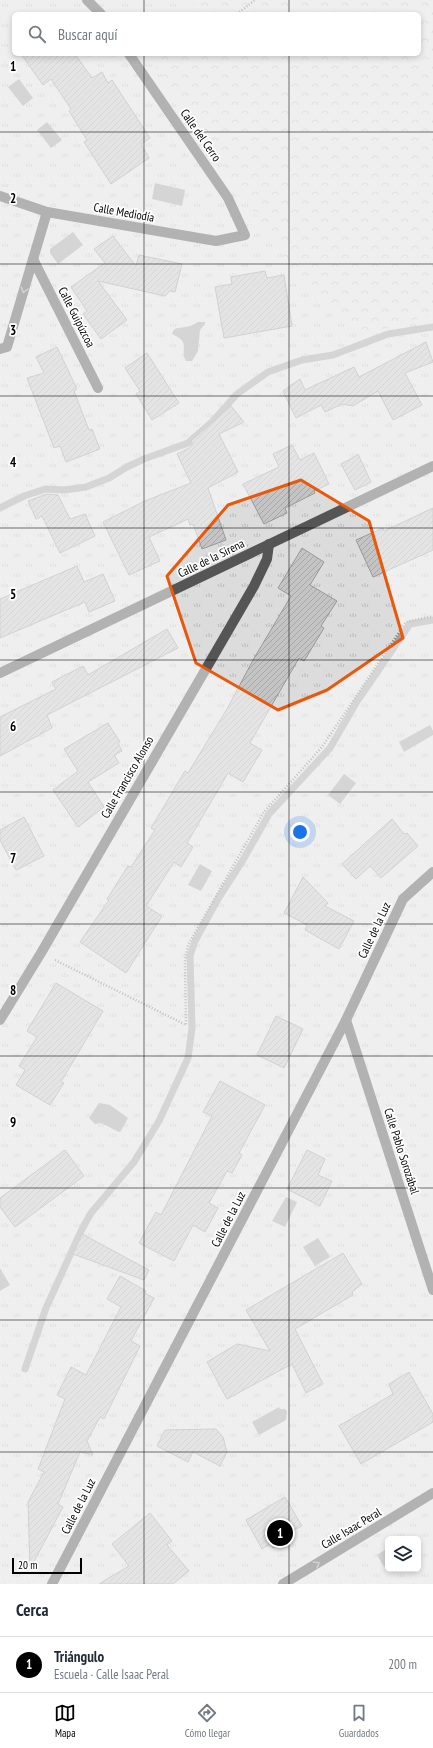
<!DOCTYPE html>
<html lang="es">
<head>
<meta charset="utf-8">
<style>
	:root { --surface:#fff; --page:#f2f2f3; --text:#1f2937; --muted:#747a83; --line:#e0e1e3; --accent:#000 }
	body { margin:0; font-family:"PT Sans Narrow",sans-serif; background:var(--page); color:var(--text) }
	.controls { position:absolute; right:12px; bottom:12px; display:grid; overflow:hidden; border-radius:6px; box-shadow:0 2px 6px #0003 }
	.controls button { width:36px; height:36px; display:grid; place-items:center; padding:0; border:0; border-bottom:1px solid var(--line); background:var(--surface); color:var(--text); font:20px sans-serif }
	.scale { position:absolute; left:12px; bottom:10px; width:70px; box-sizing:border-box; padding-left:4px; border:2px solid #000; border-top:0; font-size:11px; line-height:14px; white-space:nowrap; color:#000; -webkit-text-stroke:3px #fff; paint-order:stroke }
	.you { position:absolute; left:300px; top:832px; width:14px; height:14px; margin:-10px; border:3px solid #fff; border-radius:50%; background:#1a73e8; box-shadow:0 0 0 6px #1a73e833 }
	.badge { display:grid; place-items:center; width:26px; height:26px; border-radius:50%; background:var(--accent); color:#fff; font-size:13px; font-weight:700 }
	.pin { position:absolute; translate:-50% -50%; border:2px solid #fff; box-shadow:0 1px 4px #0006 }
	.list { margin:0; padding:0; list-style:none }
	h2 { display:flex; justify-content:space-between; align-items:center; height:52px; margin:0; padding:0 16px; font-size:17px }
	h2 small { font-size:13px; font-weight:400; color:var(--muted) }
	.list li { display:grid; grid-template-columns:26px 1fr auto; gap:12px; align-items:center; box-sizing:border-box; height:56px; padding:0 16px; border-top:1px solid var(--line) }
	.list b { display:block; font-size:15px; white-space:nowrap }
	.list p { margin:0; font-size:13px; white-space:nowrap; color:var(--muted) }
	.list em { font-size:13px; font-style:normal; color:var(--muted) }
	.icon { flex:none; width:22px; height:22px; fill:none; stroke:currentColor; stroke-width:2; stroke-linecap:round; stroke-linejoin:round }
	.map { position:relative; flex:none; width:433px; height:1584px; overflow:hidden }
	.search { position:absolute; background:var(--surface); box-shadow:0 2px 6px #0003; left:12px; right:12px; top:12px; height:44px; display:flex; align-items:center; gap:10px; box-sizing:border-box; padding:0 14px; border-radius:6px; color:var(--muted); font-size:15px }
	.sheet { height:108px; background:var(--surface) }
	nav { display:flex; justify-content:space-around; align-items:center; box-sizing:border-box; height:56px; border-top:1px solid var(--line); background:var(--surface); font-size:11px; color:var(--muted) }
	nav a { display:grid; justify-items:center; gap:2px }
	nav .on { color:var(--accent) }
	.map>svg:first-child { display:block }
</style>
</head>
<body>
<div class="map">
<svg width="433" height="1584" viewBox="0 0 433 1584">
	<defs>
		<pattern id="grass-tufts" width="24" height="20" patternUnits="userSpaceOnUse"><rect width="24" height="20" fill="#dcdcdc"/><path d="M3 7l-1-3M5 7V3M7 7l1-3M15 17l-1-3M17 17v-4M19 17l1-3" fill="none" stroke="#bbb"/></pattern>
		<pattern id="forest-crowns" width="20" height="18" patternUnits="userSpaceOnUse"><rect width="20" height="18" fill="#dcdcdc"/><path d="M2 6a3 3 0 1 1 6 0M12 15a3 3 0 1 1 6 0" fill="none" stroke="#bbb"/></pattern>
		<pattern id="building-hatch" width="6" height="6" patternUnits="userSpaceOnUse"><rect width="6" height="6" fill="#c4c4c4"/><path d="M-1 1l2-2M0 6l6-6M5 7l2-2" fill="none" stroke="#a7a7a7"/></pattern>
	</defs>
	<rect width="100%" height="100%" fill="#fff"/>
	<path fill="url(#grass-tufts)" fill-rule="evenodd" d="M0 0H433V1584H0ZM14 14H419V54H14ZM388 1539H418V1569H388Z"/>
	<path fill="url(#forest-crowns)" d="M202 0H433V314L386 329 355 332 293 270 148 54H419V14H181Z"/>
	<g fill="#a3a3a3">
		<path d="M19 79 33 98 23 106 8 87Z"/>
		<path d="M47 122 62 140 51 148 37 130Z"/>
		<path d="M155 183 185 190 182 206 152 199Z"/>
		<path d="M73 232 83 245 58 264 50 253V249Z"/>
		<path d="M198 322H205V324L200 330 198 351 192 361H186C179 349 192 343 172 334 174 326 179 329 185 327 190 327 194 324 198 322Z"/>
		<path d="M430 725 433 731V735L404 752 399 742Z"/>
		<path d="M344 774 356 783 340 804 328 795Z"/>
		<path d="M200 864 212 871 201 891 188 885Z"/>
		<path d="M99 1103 110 1105 128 1118 121 1131 119 1132 101 1123 95 1124 89 1118Z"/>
		<path d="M286 1197 297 1202 285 1227 272 1221Z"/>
		<path d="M318 1238 330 1257 315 1266 303 1247Z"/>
		<path d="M0 1268 10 1285 0 1291Z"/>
		<path d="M279 1407 280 1409H285L287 1411 286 1420 259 1435 252 1422Z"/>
		<path d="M388 1548V1565L384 1567 377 1555Z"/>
	</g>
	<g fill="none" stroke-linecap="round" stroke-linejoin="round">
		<g stroke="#a3a3a3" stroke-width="7">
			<path d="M0 508 24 496 45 489 64 490 86 487 109 478 127 467 144 459 188 443 211 423 237 394 268 372 302 360 333 355 388 334 433 327"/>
			<path d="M25 1369 46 1308 81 1231 91 1213 134 1162 159 1121 188 1058 192 1028 190 956 195 941 218 899 243 860 269 814 330 748 356 703 410 624 433 620"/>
		</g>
	</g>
	<g fill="url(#building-hatch)" stroke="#999">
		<path d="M21 54H75L92 78 102 72 108 83 112 80 150 138 141 144 149 158 111 184 84 142 87 140 69 111 71 109 51 79 43 85Z"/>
		<path d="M113 236 136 266 139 255 182 264 175 292 170 291 165 296 98 281 127 320 101 339 83 314 87 311 71 287 105 263 94 249Z"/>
		<path d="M265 271 267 278 284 275 292 326 224 338 215 287 232 284 231 277Z"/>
		<path d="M426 342 433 362 405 373 422 405 393 420 378 391 353 406 342 404 325 412 321 405 296 418 283 391 300 379 305 390 354 367 359 377Z"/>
		<path d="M57 347 77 389 74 391 89 430 92 429 100 449 66 462 60 446 54 448 27 378 44 373 36 357Z"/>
		<path d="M147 353 179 403 152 420 136 394 140 391 125 368Z"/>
		<path d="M231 406 244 422 219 434 238 472 208 488 226 540 202 549 193 524 190 525 188 519 149 537 160 561 129 575 103 522 145 501 191 483 177 454 189 448 193 444 191 441Z"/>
		<path d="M292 445 300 460 314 453 329 484 314 491 315 493 285 508 287 513 264 524 243 484 279 467 273 454Z"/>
		<path d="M358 454 371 482 355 490 341 464 356 456Z"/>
		<path d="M47 494 58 495 70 519 85 514 95 536 60 553 42 516 36 519 28 501Z"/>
		<path d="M433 508V550L373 577 356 540 383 528 384 531Z"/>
		<path d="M302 548 324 562 310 585 337 601 321 626 324 628 304 661 299 658 250 743 262 750 243 782 228 773 187 843 193 847 181 867 174 862 146 906 162 916 126 973 80 942 109 900 107 899 128 866 131 867 155 830 151 828 185 771 188 773 227 709 253 660 291 596 278 588Z"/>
		<path d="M77 566 84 582 103 574 115 601 89 612 85 602 0 638V599Z"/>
		<path d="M167 629 178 648 47 715 52 728 0 756V717L56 689 52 682 83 666 88 675Z"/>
		<path d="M108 723 120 742 118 743 122 751 114 755 119 763 88 782 104 807 78 827 53 790 78 771 64 749Z"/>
		<path d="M24 817 44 856 16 870 0 840V830Z"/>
		<path d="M392 819 404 834 407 833 418 846 381 878 370 866 356 879 342 864Z"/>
		<path d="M303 877 328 903 325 906 354 921 339 949 305 930 307 925 284 913Z"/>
		<path d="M56 983 103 1011 61 1082 64 1083 50 1105 16 1085 25 1070 19 1066 37 1037 27 1031Z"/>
		<path d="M276 1016 303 1029 284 1068 257 1055Z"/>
		<path d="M220 1081 265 1105 239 1153 242 1155 232 1173 227 1171 209 1203 218 1208 205 1232 193 1225 174 1261 139 1243 156 1212 161 1215 212 1116 203 1112Z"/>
		<path d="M65 1150 84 1176 15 1227 0 1207V1198Z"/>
		<path d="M307 1150 325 1159 318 1175 332 1181 320 1206 287 1189Z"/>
		<path d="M82 1234 149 1270 144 1280 73 1254Z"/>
		<path d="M343 1253 362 1284 352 1292 353 1295 295 1329 323 1384 306 1393 292 1364 227 1399 207 1362 237 1344 270 1351 246 1310Z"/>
		<path d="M120 1276 146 1291 145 1293 154 1298 131 1341 140 1346 104 1419 100 1417 87 1441 93 1455 80 1452 58 1504 63 1507 30 1569 28 1502 44 1472 38 1469 65 1399 57 1395 71 1367 86 1375 121 1307 107 1299Z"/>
		<path d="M409 1372 433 1414V1422L361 1464 339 1426 393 1394 389 1384Z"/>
		<path d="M216 1429 223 1437 227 1452 220 1466 193 1452 188 1462 157 1446 165 1430Z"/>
		<path d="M285 1497 302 1526 292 1531 294 1536 273 1548 270 1544 262 1549 246 1520Z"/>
		<path d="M150 1513 172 1541 167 1545 189 1571 173 1584H99L129 1566 112 1544Z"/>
	</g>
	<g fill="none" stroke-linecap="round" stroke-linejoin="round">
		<g stroke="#777" stroke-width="2.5" stroke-dasharray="1 2" stroke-linecap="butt">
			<path d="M237 14 255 0"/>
			<path d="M55 960 186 1025 185 960 188 945 264 812 322 747 406 622 433 616"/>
		</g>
		<g stroke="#555" stroke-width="10">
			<path d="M87 0 101 14"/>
			<path d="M0 196 47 212 216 241 245 235 228 198 129 54"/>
			<path d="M33 259 98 388"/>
			<path d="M0 349 7 347 47 212"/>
			<path d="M0 673 433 466"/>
			<path d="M0 1020 41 953 254 586 267 559 269 544"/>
			<path d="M346 1020 433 1290"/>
			<path d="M52 1584 346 1020 403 899 433 872"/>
			<path d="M283 1584 433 1493"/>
		</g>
	</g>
	<defs><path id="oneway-chevron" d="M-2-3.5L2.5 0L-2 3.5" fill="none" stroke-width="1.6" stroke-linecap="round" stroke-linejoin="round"/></defs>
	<g stroke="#999">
		<use href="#oneway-chevron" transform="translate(24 290) rotate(106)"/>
		<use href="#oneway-chevron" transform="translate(317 1564) rotate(-31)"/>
	</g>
	<path d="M0 0H433V1584H0ZM301 480 369 521 403 638 327 690 278 710 196 663 167 576 228 505Z" fill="#fff" fill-opacity=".55" fill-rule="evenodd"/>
	<path fill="none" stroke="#e8590c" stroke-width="3" stroke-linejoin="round" d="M301 480 369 521 403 638 327 690 278 710 196 663 167 576 228 505Z"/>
	<path fill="none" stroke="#000" stroke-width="1" stroke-opacity="0.55" d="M144 0V14M289 0V14M144 54V1584M289 54V1584M0 132H433M0 264H433M0 396H433M0 528H433M0 660H433M0 792H433M0 924H433M0 1056H433M0 1188H433M0 1320H433M0 1452H433"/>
	<g text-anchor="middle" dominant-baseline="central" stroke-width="3.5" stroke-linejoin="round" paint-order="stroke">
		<g font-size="12" fill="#000" stroke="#fff">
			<text transform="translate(201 135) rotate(55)">Calle del Cerro</text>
			<text transform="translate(124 212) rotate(10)">Calle Mediodía</text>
			<text transform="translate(77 317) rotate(63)">Calle Guipúzcoa</text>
			<text transform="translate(211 558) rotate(-26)">Calle de la Sirena</text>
			<text transform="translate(127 777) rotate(-60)">Calle Francisco Alonso</text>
			<text transform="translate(374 930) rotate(-65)">Calle de la Luz</text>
			<text transform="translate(402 1151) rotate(72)">Calle Pablo Sorozábal</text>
			<text transform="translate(228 1219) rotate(-63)">Calle de la Luz</text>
			<text transform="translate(78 1506) rotate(-63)">Calle de la Luz</text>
			<text transform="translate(351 1528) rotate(-31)">Calle Isaac Peral</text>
		</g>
	</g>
	<g font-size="13" text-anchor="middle" font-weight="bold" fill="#000" stroke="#fff" stroke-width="3.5" stroke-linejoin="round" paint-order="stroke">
		<text x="13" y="71">1</text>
		<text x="13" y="203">2</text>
		<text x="13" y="335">3</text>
		<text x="13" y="467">4</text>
		<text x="13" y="599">5</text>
		<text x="13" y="731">6</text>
		<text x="13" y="863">7</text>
		<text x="13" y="995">8</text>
		<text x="13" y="1127">9</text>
	</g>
</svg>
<div class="controls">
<button><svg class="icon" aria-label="layers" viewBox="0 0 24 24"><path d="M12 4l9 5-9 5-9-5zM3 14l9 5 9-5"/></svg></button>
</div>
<div class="scale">20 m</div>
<div class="you"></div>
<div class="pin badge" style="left:280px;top:1533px">1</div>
<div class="search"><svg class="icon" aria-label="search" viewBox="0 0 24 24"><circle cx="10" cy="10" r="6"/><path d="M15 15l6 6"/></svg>Buscar aquí</div>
</div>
<section class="sheet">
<h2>Cerca<small></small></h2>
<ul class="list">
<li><span class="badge">1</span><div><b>Triángulo</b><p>Escuela · Calle Isaac Peral</p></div><em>200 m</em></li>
</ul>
</section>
<nav>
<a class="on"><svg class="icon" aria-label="map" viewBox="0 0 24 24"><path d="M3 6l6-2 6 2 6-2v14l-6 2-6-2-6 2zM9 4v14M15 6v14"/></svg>Mapa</a>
<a><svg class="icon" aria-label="directions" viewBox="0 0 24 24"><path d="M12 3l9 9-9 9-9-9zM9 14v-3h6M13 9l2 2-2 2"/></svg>Cómo llegar</a>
<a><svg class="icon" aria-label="saved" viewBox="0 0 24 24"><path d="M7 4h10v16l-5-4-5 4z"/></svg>Guardados</a>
</nav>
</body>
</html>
